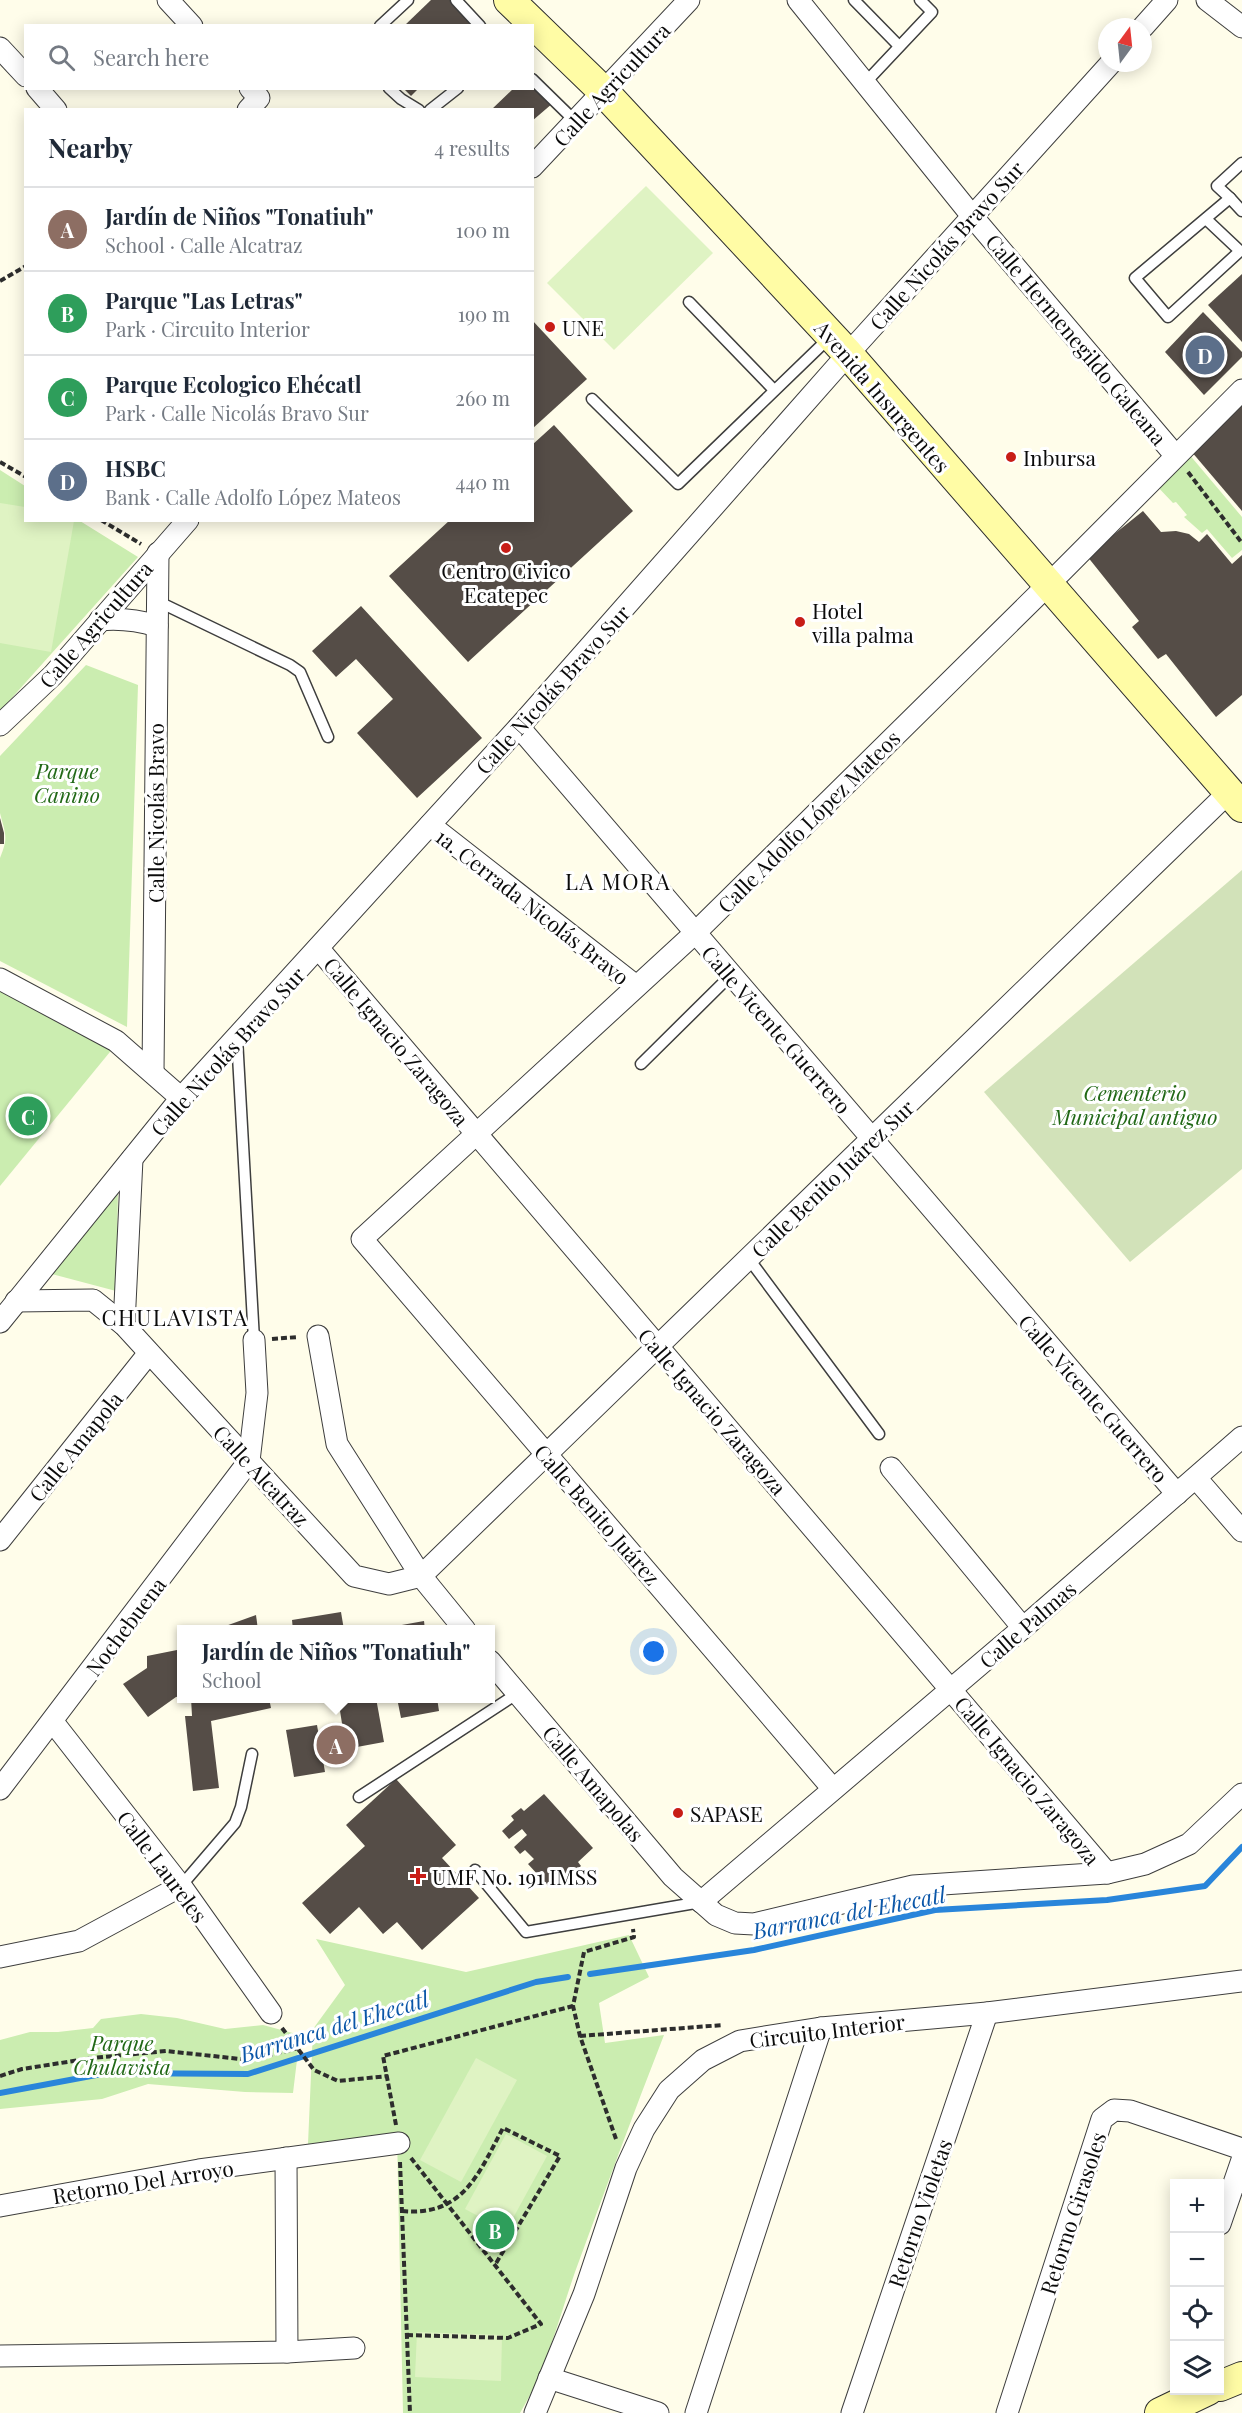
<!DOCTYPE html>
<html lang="en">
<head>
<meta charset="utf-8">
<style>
	:root { --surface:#fff; --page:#f2f2f3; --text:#1f2937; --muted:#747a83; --line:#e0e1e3; --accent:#ea580c }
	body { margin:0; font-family:"Playfair Display",serif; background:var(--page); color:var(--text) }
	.controls { position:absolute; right:18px; bottom:18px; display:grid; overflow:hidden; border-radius:0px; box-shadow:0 3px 15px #0003 }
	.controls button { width:54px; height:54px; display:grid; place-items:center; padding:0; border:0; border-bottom:2px solid var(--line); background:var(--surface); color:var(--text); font:30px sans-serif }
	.compass { position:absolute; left:1098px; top:18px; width:54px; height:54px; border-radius:50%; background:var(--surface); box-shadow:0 3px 15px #0003; rotate:15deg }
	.you { position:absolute; left:654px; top:1652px; width:21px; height:21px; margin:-15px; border:4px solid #fff; border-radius:50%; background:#1a73e8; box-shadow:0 0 0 9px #1a73e833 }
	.badge { display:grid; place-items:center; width:39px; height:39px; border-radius:50%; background:var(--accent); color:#fff; font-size:20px; font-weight:700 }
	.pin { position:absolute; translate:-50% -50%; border:3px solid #fff; box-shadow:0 2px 6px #0006 }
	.popup { position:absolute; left:177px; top:1625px; width:318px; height:78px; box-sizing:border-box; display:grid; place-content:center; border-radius:0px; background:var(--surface); filter:drop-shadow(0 2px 4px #0005); font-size:20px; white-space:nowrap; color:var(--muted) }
	.popup b { font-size:22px; color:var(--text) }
	.popup::after { content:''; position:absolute; left:50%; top:100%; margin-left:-12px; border:12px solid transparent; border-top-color:var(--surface) }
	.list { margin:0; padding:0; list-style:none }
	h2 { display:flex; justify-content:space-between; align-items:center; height:78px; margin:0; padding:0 24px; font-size:26px }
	h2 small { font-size:20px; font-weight:400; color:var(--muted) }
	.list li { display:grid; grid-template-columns:39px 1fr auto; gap:18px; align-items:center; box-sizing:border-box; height:84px; padding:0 24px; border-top:2px solid var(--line) }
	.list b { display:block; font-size:22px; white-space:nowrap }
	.list p { margin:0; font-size:20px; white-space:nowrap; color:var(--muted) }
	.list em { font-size:20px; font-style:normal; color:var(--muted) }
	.icon { flex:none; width:33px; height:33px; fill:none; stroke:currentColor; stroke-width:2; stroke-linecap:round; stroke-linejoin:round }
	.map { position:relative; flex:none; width:1242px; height:2413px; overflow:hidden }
	.search { position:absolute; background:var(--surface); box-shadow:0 3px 15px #0003; left:24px; top:24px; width:510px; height:66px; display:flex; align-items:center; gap:15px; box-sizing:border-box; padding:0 21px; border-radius:0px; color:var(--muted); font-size:22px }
	.panel { position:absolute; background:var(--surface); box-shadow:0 3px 15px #0003; left:24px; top:108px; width:510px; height:414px; border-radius:0px }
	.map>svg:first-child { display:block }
</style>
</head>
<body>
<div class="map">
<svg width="1242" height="2413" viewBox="0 0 1242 2413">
	<rect width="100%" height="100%" fill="#fffdea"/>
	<g fill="#cbedb0">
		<path d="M1188 453 1242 517V550L1232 558 1207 529 1202 533 1184 517 1187 515 1176 502 1173 503 1155 484Z"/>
		<path d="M0 470 25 486 26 520 80 521 138 557 0 711Z"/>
		<path d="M86 665 138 685 127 1027 0 961V858C9 837 5 833 0 813 0 798 0 772 0 756Z"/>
		<path d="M0 990 114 1047 0 1186Z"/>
		<path d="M118 1189 116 1291 48 1273Z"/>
		<path d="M629 1935 649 1977 599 2003 605 2043 664 2035C633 2114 604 2193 575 2272 559 2318 546 2371 520 2413H403L397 2135 308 2144 313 2029 345 1985 316 1939 466 1972Z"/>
		<path d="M141 2014 177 2018 225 2029 263 2025 300 2035 293 2093 245 2092 148 2084 102 2099 0 2109V2040L30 2032H58L93 2028 101 2019Z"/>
	</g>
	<path fill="#d2e2b9" d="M1242 870V1169L1130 1262 984 1092Z"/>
	<g fill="#dff3c3">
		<path d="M646 186 713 253 614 350 547 283Z"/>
		<path d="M0 503 25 507 26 520 74 521 51 652 0 643Z"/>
		<path d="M476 2058 517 2080 461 2182 420 2160Z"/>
		<path d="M506 2134 547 2156 506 2231 465 2209Z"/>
		<path d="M417 2332 502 2335 501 2381 415 2377Z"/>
	</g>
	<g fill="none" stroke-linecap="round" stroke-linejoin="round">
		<g stroke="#2985da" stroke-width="6">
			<path d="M590 1974 754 1950 935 1910 1107 1900 1205 1886 1242 1847"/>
			<path d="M0 2093 107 2073 248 2074 536 1982 568 1977"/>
		</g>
	</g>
	<g fill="#554d47">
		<path d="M431 0H454L479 26H404Z"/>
		<path d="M532 81 553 103 532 121V110H491L514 88H532Z"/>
		<path d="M403 88H419L411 96Z"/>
		<path d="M1242 274V342L1208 305Z"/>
		<path d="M1203 312 1242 352V357L1204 395 1165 352Z"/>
		<path d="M532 320 587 379 532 429Z"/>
		<path d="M1242 404V511L1191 451Z"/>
		<path d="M554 425 633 511 468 662 389 576 450 520H532V445Z"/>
		<path d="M1143 511 1161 532 1176 531 1189 534 1199 542 1207 534 1232 564 1242 555V695L1216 717 1166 654 1158 659 1132 627 1139 621 1087 556Z"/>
		<path d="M361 606 482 738 417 798 357 733 393 699 356 659 336 677 312 651Z"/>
		<path d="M0 818 4 833V844H0Z"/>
		<path d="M341 1612 344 1630H293L292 1620Z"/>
		<path d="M256 1615 258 1630H220V1628Z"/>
		<path d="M424 1621 425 1630H385V1628Z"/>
		<path d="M182 1649V1696L176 1697 148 1717 123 1684 147 1668V1656Z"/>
		<path d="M191 1698H269L271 1708 211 1721 219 1788 193 1791 185 1716H192Z"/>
		<path d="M338 1698H376L384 1742 346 1749Z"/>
		<path d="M397 1698H437L439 1711 401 1718Z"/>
		<path d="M317 1725 325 1772 294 1777 286 1730Z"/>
		<path d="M396 1779 456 1845 442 1858 479 1898 422 1950 397 1922 383 1934 359 1907 330 1934 302 1903 365 1846 346 1825Z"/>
		<path d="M544 1794 593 1848 578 1862 581 1866 566 1879 562 1875 549 1887 528 1864 534 1859 525 1850 520 1854 514 1847 527 1835 522 1829 509 1839 502 1831 514 1820 511 1816 521 1808 524 1811Z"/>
	</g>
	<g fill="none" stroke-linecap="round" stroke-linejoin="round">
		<defs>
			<g id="lane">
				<path d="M456 0 480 26"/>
				<path d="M854 0 899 46"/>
				<path d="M380 26 408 0"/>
				<path d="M532 79 576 122"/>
				<path d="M866 82 932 12 920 0"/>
				<path d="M389 88 401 99 419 110"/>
				<path d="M430 110 458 88"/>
				<path d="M1230 198 1217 186 1242 163"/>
				<path d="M1206 219 1240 251 1168 317 1135 278 1230 198 1242 211"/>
				<path d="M689 302 774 390"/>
				<path d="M592 399 678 484 829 338"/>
				<path d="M157 601 290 665 300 672 328 737"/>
				<path d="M237 1038 254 1340"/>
				<path d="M641 1064 731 975"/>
				<path d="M749 1259 879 1434"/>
				<path d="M359 1797 518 1693"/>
				<path d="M475 1870 526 1932 701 1902"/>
				<path d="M181 1886 235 1823 241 1807 252 1754"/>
			</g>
			<g id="street">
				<path d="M168 0 192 26"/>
				<path d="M798 0 972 216 1175 455"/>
				<path d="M1207 0 1242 27"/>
				<path d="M1143 27 1167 0"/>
				<path d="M0 48 26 76"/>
				<path d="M37 88 56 110"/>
				<path d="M248 110 259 98 250 88"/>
				<path d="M532 167 689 0"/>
				<path d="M100 620C121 618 137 620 157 626"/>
				<path d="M0 725 53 675 188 520"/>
				<path d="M519 727 1177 1494"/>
				<path d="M430 825 636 986"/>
				<path d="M318 948 1107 1873"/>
				<path d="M0 979 116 1041 181 1098"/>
				<path d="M153 1073 158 553"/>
				<path d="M16 1301 93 1300 124 1325 354 1576 389 1584 421 1576"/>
				<path d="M0 1322 181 1098 519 727 848 354 1111 63"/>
				<path d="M124 1325 132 1159"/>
				<path d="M318 1336 337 1444 421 1576 465 1630"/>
				<path d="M891 1468 1023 1628"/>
				<path d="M1196 1478 1242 1531"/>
				<path d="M0 1540 149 1353"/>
				<path d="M421 1576 1229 792"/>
				<path d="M490 1661 673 1877 716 1915 735 1923 754 1924 913 1886 1107 1873 1145 1864 1189 1844 1242 1794"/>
				<path d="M53 1722 181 1886 271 2013"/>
				<path d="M0 1789 249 1461 257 1393 254 1340"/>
				<path d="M833 1789 362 1239 695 933 1062 571 1242 390"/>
				<path d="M701 1902 1023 1628 1242 1437"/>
				<path d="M0 1957 79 1941 181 1886"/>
				<path d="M286 2158 287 2352"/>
				<path d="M0 2206 199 2170 399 2143"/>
				<path d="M1220 2224 1242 2160"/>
				<path d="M0 2356 287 2352 354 2348"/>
				<path d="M549 2378 658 2413"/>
				<path d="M535 2413 584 2294 626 2168 644 2129 669 2090 703 2060 740 2041 821 2028 987 2013 1242 1981"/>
				<path d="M696 2413 821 2028"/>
				<path d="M852 2413 987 2013"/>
				<path d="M1007 2413 1102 2119 1114 2110 1130 2111 1242 2149"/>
			</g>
			<g id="secondary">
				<path d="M509 0 604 92 848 354 1242 807"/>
				<path d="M1220 2386 1242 2377"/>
				<path d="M1160 2413 1208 2390"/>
			</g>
		</defs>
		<use href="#lane" stroke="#3e3e3e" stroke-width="13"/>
		<use href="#street" stroke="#3e3e3e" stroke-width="23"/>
		<use href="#secondary" stroke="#2d2d2d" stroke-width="32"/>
		<g stroke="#2d2d2d" stroke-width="4" stroke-dasharray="6 3" stroke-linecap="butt">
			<path d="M0 281 26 266"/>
			<path d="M0 462 26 477"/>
			<path d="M1188 472 1242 543"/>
			<path d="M101 520 141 544"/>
			<path d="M272 1339 298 1337"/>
			<path d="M282 2028 314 2070 338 2081 388 2076"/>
			<path d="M580 2036 723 2025"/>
			<path d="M0 2076 22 2069 93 2058 166 2051 250 2060 298 2048"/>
			<path d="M396 2125 383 2056 573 2006"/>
			<path d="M616 2139 580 2036 573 2006 584 1952 634 1937 633 1929"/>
			<path d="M400 2162 410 2413"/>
			<path d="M402 2211C463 2217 479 2173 503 2128L560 2156 495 2265"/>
			<path d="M407 2335 508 2338 541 2324 411 2158"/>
		</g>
		<use href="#lane" stroke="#fff" stroke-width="10"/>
		<use href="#street" stroke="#fff" stroke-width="21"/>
		<use href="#secondary" stroke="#fffca5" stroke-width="30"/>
	</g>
	<g fill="#c81d17" stroke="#fff" stroke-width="2">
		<circle cx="550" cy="327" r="6"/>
		<circle cx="1011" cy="457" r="6"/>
		<circle cx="506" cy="548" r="6"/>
		<circle cx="800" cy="622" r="6"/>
		<circle cx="678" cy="1813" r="6"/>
		<path d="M415 1867h6v6h6v6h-6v6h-6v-6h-6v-6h6z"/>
	</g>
	<g text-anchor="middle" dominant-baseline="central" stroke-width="6" stroke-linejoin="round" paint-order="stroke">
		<g font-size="21" fill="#0b0b0b" stroke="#fff">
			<text transform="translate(611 84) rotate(-47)">Calle Agricultura</text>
			<text transform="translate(946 245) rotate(-48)">Calle Nicolás Bravo Sur</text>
			<text transform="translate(1077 339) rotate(50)">Calle Hermenegildo Galeana</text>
			<text transform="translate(883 396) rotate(49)">Avenida Insurgentes</text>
			<text transform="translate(95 624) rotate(-49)">Calle Agricultura</text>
			<text transform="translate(552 689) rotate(-48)">Calle Nicolás Bravo Sur</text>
			<text transform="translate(155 813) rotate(-90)">Calle Nicolás Bravo</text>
			<text transform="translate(808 821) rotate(-45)">Calle Adolfo López Mateos</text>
			<text transform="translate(533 906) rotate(38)">1a. Cerrada Nicolás Bravo</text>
			<text transform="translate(777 1029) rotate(49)">Calle Vicente Guerrero</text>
			<text transform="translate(397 1041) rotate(50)">Calle Ignacio Zaragoza</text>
			<text transform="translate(227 1051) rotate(-48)">Calle Nicolás Bravo Sur</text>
			<text transform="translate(832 1178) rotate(-44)">Calle Benito Juárez Sur</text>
			<text transform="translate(1094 1398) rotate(49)">Calle Vicente Guerrero</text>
			<text transform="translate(713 1411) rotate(49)">Calle Ignacio Zaragoza</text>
			<text transform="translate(75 1446) rotate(-51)">Calle Amapola</text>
			<text transform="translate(262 1475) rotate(47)">Calle Alcatraz</text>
			<text transform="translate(598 1514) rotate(49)">Calle Benito Juárez</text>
			<text transform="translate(1027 1624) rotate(-41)">Calle Palmas</text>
			<text transform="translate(125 1626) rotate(-53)">Nochebuena</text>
			<text transform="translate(1028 1780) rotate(50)">Calle Ignacio Zaragoza</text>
			<text transform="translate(594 1783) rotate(50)">Calle Amapolas</text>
			<text transform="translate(163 1866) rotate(53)">Calle Laureles</text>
			<text transform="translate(827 2030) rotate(-7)">Circuito Interior</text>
			<text transform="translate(143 2181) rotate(-9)">Retorno Del Arroyo</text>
			<text transform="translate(919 2213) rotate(-71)">Retorno Violetas</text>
			<text transform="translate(1072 2213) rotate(-72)">Retorno Girasoles</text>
		</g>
		<g font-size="21" fill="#0b0b0b" stroke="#fff" text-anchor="start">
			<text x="562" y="327">UNE</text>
			<text x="1023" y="457">Inbursa</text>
			<text x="506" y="570" text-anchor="middle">Centro Civico<tspan x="506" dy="24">Ecatepec</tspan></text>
			<text x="812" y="610">Hotel<tspan x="812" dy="24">villa palma</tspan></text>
			<text x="690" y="1813">SAPASE</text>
			<text x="432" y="1876">UMF No. 191 IMSS</text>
		</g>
		<g font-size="21" font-style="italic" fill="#216816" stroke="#fff">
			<text x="67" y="770">Parque<tspan x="67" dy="24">Canino</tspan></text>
			<text x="1135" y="1092">Cementerio<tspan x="1135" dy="24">Municipal antiguo</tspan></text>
			<text x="122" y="2042">Parque<tspan x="122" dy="24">Chulavista</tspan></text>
		</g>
		<g font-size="22" letter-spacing="1.5" fill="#0b0b0b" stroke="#fff">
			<text x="618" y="881">LA MORA</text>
			<text x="175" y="1317">CHULAVISTA</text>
		</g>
		<g font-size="22" font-style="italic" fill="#0a56a8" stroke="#fff">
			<text transform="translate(849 1912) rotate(-11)">Barranca del Ehecatl</text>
			<text transform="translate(334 2026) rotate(-17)">Barranca del Ehecatl</text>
		</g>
	</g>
</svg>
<div class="controls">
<button>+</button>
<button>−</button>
<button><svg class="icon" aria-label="locate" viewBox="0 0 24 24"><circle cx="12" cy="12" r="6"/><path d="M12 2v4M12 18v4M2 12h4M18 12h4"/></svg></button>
<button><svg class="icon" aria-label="layers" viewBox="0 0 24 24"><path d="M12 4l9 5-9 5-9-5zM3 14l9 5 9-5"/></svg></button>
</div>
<svg class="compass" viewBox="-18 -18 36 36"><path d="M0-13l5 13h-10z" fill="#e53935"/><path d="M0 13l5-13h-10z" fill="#747a83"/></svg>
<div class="you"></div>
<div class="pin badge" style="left:336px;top:1745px;background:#8d6e63">A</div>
<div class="popup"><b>Jardín de Niños &quot;Tonatiuh&quot;</b>School</div>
<div class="pin badge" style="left:495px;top:2230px;background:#2e9e5b">B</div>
<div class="pin badge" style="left:28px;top:1116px;background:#2e9e5b">C</div>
<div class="pin badge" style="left:1205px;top:355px;background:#5c6f8a">D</div>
<div class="search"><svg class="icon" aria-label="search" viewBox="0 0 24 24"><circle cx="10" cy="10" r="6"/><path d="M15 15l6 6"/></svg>Search here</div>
<section class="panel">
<h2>Nearby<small>4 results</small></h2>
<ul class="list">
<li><span class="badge" style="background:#8d6e63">A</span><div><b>Jardín de Niños &quot;Tonatiuh&quot;</b><p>School · Calle Alcatraz</p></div><em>100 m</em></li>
<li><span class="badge" style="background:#2e9e5b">B</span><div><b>Parque &quot;Las Letras&quot;</b><p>Park · Circuito Interior</p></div><em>190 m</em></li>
<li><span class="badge" style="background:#2e9e5b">C</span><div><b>Parque Ecologico Ehécatl</b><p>Park · Calle Nicolás Bravo Sur</p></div><em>260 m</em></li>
<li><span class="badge" style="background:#5c6f8a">D</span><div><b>HSBC</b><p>Bank · Calle Adolfo López Mateos</p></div><em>440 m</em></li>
</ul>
</section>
</div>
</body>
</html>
